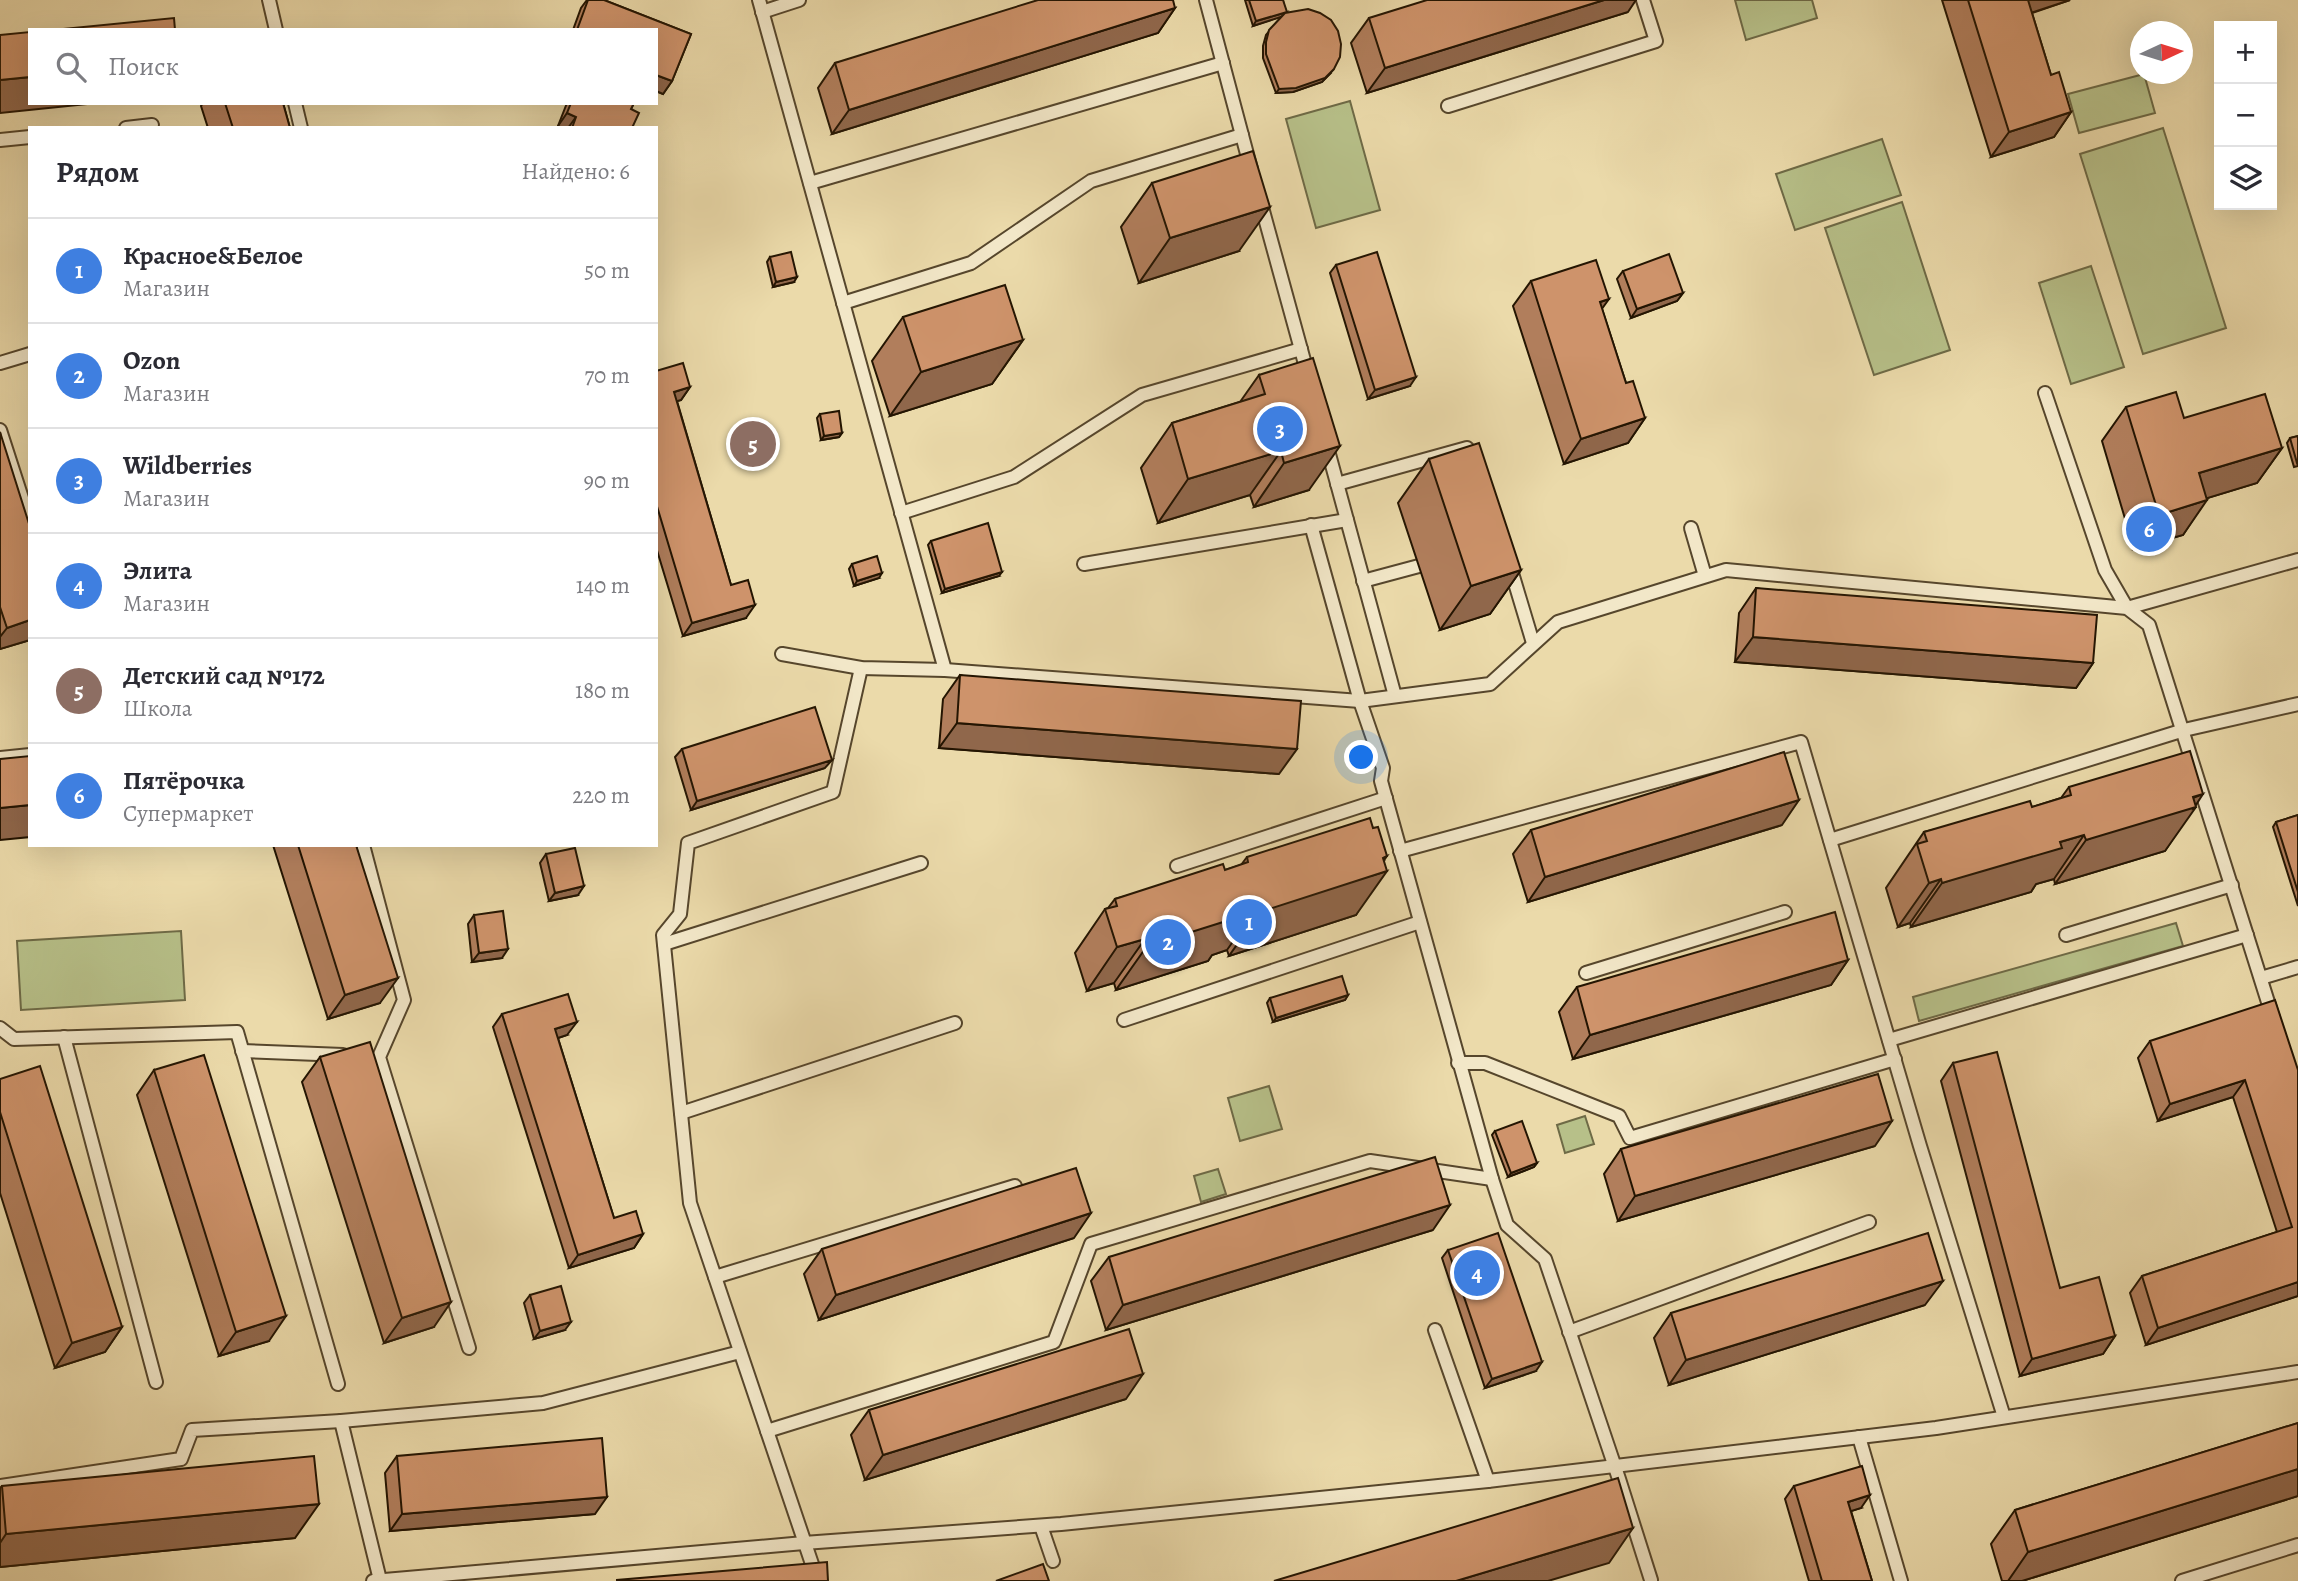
<!DOCTYPE html>
<html lang="ru">
<head>
<meta charset="utf-8">
<style>
	:root { --surface:#fff; --page:#f7f7f7; --text:#2b2b33; --muted:#7c7c81; --line:#e1e1e2; --accent:#db2777 }
	body { margin:0; font-family:Alegreya,serif; background:var(--page); color:var(--text) }
	.controls { position:absolute; right:21px; top:21px; display:grid; overflow:hidden; border-radius:0px; box-shadow:0 7px 28px #0002 }
	.controls button { width:63px; height:63px; display:grid; place-items:center; padding:0; border:0; border-bottom:2px solid var(--line); background:var(--surface); color:var(--text); font:35px sans-serif }
	.compass { position:absolute; left:2130px; top:21px; width:63px; height:63px; border-radius:50%; background:var(--surface); box-shadow:0 7px 28px #0002; rotate:86deg }
	.you { position:absolute; left:1362px; top:758px; width:24px; height:24px; margin:-18px; border:5px solid #fff; border-radius:50%; background:#1a73e8; box-shadow:0 0 0 10px #1a73e833 }
	.badge { display:grid; place-items:center; width:46px; height:46px; border-radius:50%; background:var(--accent); color:#fff; font-size:23px; font-weight:700 }
	.pin { position:absolute; translate:-50% -50%; border:4px solid #fff; box-shadow:0 2px 7px #0006 }
	.list { margin:0; padding:0; list-style:none }
	h2 { display:flex; justify-content:space-between; align-items:center; height:91px; margin:0; padding:0 28px; font-size:30px }
	h2 small { font-size:23px; font-weight:400; color:var(--muted) }
	.list li { display:grid; grid-template-columns:46px 1fr auto; gap:21px; align-items:center; box-sizing:border-box; height:105px; padding:0 28px; border-top:2px solid var(--line) }
	.list b { display:block; font-size:26px; white-space:nowrap }
	.list p { margin:0; font-size:23px; white-space:nowrap; color:var(--muted) }
	.list em { font-size:23px; font-style:normal; color:var(--muted) }
	.icon { flex:none; width:38px; height:38px; fill:none; stroke:currentColor; stroke-width:2; stroke-linecap:round; stroke-linejoin:round }
	.map { position:relative; flex:none; width:2298px; height:1581px; overflow:hidden }
	.search { position:absolute; background:var(--surface); box-shadow:0 7px 28px #0002; left:28px; top:28px; width:630px; height:77px; display:flex; align-items:center; gap:18px; box-sizing:border-box; padding:0 24px; border-radius:0px; color:var(--muted); font-size:26px }
	.panel { position:absolute; background:var(--surface); box-shadow:0 7px 28px #0002; left:28px; top:126px; width:630px; height:721px; border-radius:0px }
	.map>svg:first-child { display:block }
</style>
</head>
<body>
<div class="map">
<svg width="2298" height="1581" viewBox="0 0 2298 1581">
	<rect width="100%" height="100%" fill="#ebdaaa"/>
	<filter id="stains"><feTurbulence type="fractalNoise" baseFrequency=".00286" numOctaves="4"/><feColorMatrix values="0 0 0 0 .2 0 0 0 0 .09 0 0 0 0 .02 0 0 0 .5 -.17"/></filter>
	<radialGradient id="worn" r=".72"><stop offset=".6" stop-color="#630" stop-opacity="0"/><stop offset="1" stop-color="#630" stop-opacity=".3"/></radialGradient>
	<g fill="#b7c089" stroke="#6e6a46" stroke-width="2">
		<path d="M1735 0H1812L1817 18 1746 40Z"/>
		<path d="M2144 74 2155 113 2079 133 2068 94Z"/>
		<path d="M1350 101 1380 210 1316 228 1286 119Z"/>
		<path d="M2163 128 2226 328 2143 354 2080 154Z"/>
		<path d="M1882 139 1901 195 1795 230 1776 174Z"/>
		<path d="M1902 202 1950 350 1874 375 1825 228Z"/>
		<path d="M2091 266 2124 367 2071 384 2039 283Z"/>
		<path d="M2176 923 2183 946 1919 1021 1913 997Z"/>
		<path d="M181 931 185 1000 21 1010 17 941Z"/>
		<path d="M1269 1086 1282 1129 1240 1141 1228 1098Z"/>
		<path d="M1585 1116 1594 1144 1565 1153 1557 1125Z"/>
		<path d="M1218 1169 1226 1194 1201 1202 1194 1176Z"/>
	</g>
	<g fill="none" stroke-linecap="round" stroke-linejoin="round">
		<defs>
			<g id="lane">
				<path d="M269 0 276 30"/>
				<path d="M759 0 945 670"/>
				<path d="M1206 0 1251 169"/>
				<path d="M762 12 799 0"/>
				<path d="M295 103 301 128"/>
				<path d="M1448 106 1656 41 1643 0"/>
				<path d="M126 128 152 125"/>
				<path d="M0 140 30 137"/>
				<path d="M810 183 1223 63"/>
				<path d="M1260 200 1308 375"/>
				<path d="M843 303 971 263 1091 181 1242 135"/>
				<path d="M0 363 30 354"/>
				<path d="M2045 393 2105 570 2127 608 2298 560"/>
				<path d="M0 430 30 523"/>
				<path d="M1326 443 1395 696"/>
				<path d="M1337 484 1467 448"/>
				<path d="M901 513 1014 477 1142 395 1301 349"/>
				<path d="M1311 525 1360 701 1383 768 1381 781 1492 1179 1507 1225 1545 1259 1619 1479 1651 1580"/>
				<path d="M1691 528 1705 576"/>
				<path d="M1509 563 1533 643"/>
				<path d="M1084 564 1347 520"/>
				<path d="M1363 581 1419 566"/>
				<path d="M782 654 861 668 945 670 1360 701 1490 684 1558 622 1726 570 2127 608 2149 625 2273 1018"/>
				<path d="M0 758 30 755"/>
				<path d="M1830 840 2184 730 2298 704"/>
				<path d="M363 845 404 1000 379 1057 469 1348"/>
				<path d="M1400 851 1801 742 1920 1146 2004 1417"/>
				<path d="M1177 866 1386 798"/>
				<path d="M2066 935 2232 885"/>
				<path d="M664 944 921 863"/>
				<path d="M1586 973 1785 912"/>
				<path d="M2261 978 2298 967"/>
				<path d="M1124 1020 1420 922"/>
				<path d="M0 1028 14 1039 237 1032 338 1384"/>
				<path d="M64 1037 156 1382"/>
				<path d="M1889 1040 2247 935"/>
				<path d="M242 1051 343 1055"/>
				<path d="M1458 1063H1485L1619 1116 1630 1138 1895 1059"/>
				<path d="M681 1113 955 1023"/>
				<path d="M715 1277 1015 1186"/>
				<path d="M1435 1330 1488 1481"/>
				<path d="M1569 1332 1869 1222"/>
				<path d="M767 1431 1054 1342 1091 1244 1370 1161 1492 1179"/>
				<path d="M1859 1437 1901 1581"/>
				<path d="M0 1486 181 1459 192 1430 341 1421"/>
				<path d="M1041 1526 1053 1561"/>
				<path d="M380 1580 341 1421 543 1403 740 1352"/>
				<path d="M373 1581 804 1543 1061 1524 1488 1481 1936 1428 2298 1372"/>
				<path d="M814 1581 813 1567 690 1203 663 935 680 914 688 843 833 792 861 668"/>
				<path d="M2182 1581 2298 1545"/>
			</g>
		</defs>
		<use href="#lane" stroke="#56462c" stroke-width="16"/>
		<use href="#lane" stroke="#f2e7c8" stroke-width="12"/>
	</g>
	<g fill="#b17e5c" stroke="#241502" stroke-width="2">
		<path d="M587 0H604L691 34 672 81 663 94 656 91V30H573L581 8Z"/>
		<path d="M1245 0H1283L1285 13 1331 73 1322 82 1293 92 1276 93 1263 58V46L1266 35 1282 16 1253 26Z"/>
		<path d="M1942 0H2070L2032 13 2051 75 2071 112 2054 137 1991 157Z"/>
		<path d="M1175 8 1158 33 832 134 818 88 835 63Z"/>
		<path d="M1628 12 1367 93 1351 43 1369 18Z"/>
		<path d="M203 103H283L290 128H208L201 106Z"/>
		<path d="M567 103H634L631 109 632 128H562L558 126Z"/>
		<path d="M1152 183 1239 251 1139 283 1121 227Z"/>
		<path d="M770 257 794 282 773 287 767 262Z"/>
		<path d="M1336 265 1410 386 1368 399 1330 273Z"/>
		<path d="M1623 271 1683 293 1677 301 1631 318 1617 279Z"/>
		<path d="M1531 281 1602 309 1626 383 1645 418 1628 443 1564 464 1513 306Z"/>
		<path d="M903 317 1023 340 992 384 890 416 872 361Z"/>
		<path d="M656 371 690 387 681 400 677 401 731 585 746 618 683 636 656 547Z"/>
		<path d="M1259 375 1309 490 1254 507 1250 495 1158 523 1141 468 1172 423 1240 402Z"/>
		<path d="M2126 407 2184 418 2282 448 2257 483 2207 498 2183 535 2134 549 2102 441Z"/>
		<path d="M820 414 842 433 839 437 821 440 817 418Z"/>
		<path d="M0 432 30 640 0 649Z"/>
		<path d="M2298 436V466L2294 467 2287 443 2290 438Z"/>
		<path d="M1429 459 1521 570 1490 614 1440 630 1398 503Z"/>
		<path d="M931 541 999 576 942 593 928 545Z"/>
		<path d="M852 564 879 578 854 586 849 569Z"/>
		<path d="M1756 588 2093 663 2076 688 1735 662 1739 613Z"/>
		<path d="M960 675 1279 774 939 748 943 699Z"/>
		<path d="M682 749 825 768 691 810 675 757Z"/>
		<path d="M2069 787 2195 805 2165 851 2055 884 2054 879 2036 884 2031 892 1911 927 1910 923 1898 927 1886 888 1924 832 2032 807 2061 798Z"/>
		<path d="M2298 815V906L2273 827 2276 822Z"/>
		<path d="M1782 825 1528 902 1513 854 1531 830Z"/>
		<path d="M273 845H356L380 1003 328 1019Z"/>
		<path d="M546 854 578 895 549 901 540 863Z"/>
		<path d="M1247 857 1384 861 1356 915 1229 956 1227 950 1212 955 1208 961 1116 990 1114 983 1087 991 1075 953 1105 909 1108 908 1115 899 1225 870 1241 865Z"/>
		<path d="M474 915 502 958 472 962 468 924Z"/>
		<path d="M1848 960 1831 985 1573 1059 1559 1012 1577 987Z"/>
		<path d="M1348 995 1345 1000 1273 1022 1267 1003 1270 998Z"/>
		<path d="M502 1014 567 1035 558 1038 614 1218 643 1234 634 1248 569 1268 493 1027Z"/>
		<path d="M2150 1041 2298 1070V1296L2146 1345 2130 1293 2142 1276 2277 1232 2233 1097 2158 1121 2138 1058Z"/>
		<path d="M320 1057 434 1327 384 1343 302 1082Z"/>
		<path d="M1953 1063 2060 1288 2115 1336 2103 1354 2020 1376 1941 1081Z"/>
		<path d="M154 1070 269 1341 219 1356 137 1095Z"/>
		<path d="M0 1079 122 1327 105 1352 55 1368 0 1193Z"/>
		<path d="M1495 1131 1537 1163 1534 1167 1508 1177 1492 1135Z"/>
		<path d="M1875 1146 1618 1221 1604 1174 1621 1149Z"/>
		<path d="M1433 1230 1106 1330 1091 1281 1109 1257Z"/>
		<path d="M1074 1238 819 1320 804 1274 822 1249Z"/>
		<path d="M1448 1250 1536 1371 1485 1388 1442 1258Z"/>
		<path d="M530 1295 565 1330 534 1339 524 1303Z"/>
		<path d="M1925 1305 1669 1385 1654 1338 1671 1313Z"/>
		<path d="M1126 1399 865 1480 851 1435 869 1410Z"/>
		<path d="M2298 1423V1496L2022 1581H2002L1991 1544 2015 1510Z"/>
		<path d="M397 1456 595 1514 390 1531 385 1473Z"/>
		<path d="M2 1486 295 1538 0 1567V1488Z"/>
		<path d="M1794 1486 1861 1508 1851 1511 1872 1581H1809L1785 1499Z"/>
	</g>
	<g fill="#90674b" stroke="#241502" stroke-width="2">
		<path d="M1604 0H1636L1628 12 1367 93 1385 68Z"/>
		<path d="M2023 0H2070L2009 20Z"/>
		<path d="M1175 8 1158 33 832 134 849 110Z"/>
		<path d="M1287 12 1284 16 1253 26 1256 21Z"/>
		<path d="M1334 69 1322 82 1293 92 1276 93 1279 89Z"/>
		<path d="M656 75 672 81 663 94 656 91Z"/>
		<path d="M30 77V103H97L0 113V80Z"/>
		<path d="M2071 112 2054 137 1991 157 2009 132Z"/>
		<path d="M567 113 576 117 568 128H562L558 126Z"/>
		<path d="M1270 207 1239 251 1139 283 1170 238Z"/>
		<path d="M797 277 794 282 773 287 776 282Z"/>
		<path d="M1683 293 1677 301 1631 318 1637 309Z"/>
		<path d="M1609 299 1591 324 1600 302Z"/>
		<path d="M1023 340 992 384 890 416 921 372Z"/>
		<path d="M1416 377 1410 386 1368 399 1375 390Z"/>
		<path d="M690 387 681 400 665 405 674 392Z"/>
		<path d="M1645 418 1628 443 1564 464 1581 439Z"/>
		<path d="M842 433 839 437 821 440 824 436Z"/>
		<path d="M1340 446 1309 490 1254 507 1284 463Z"/>
		<path d="M2282 448 2257 483 2175 508 2199 473Z"/>
		<path d="M1281 451 1250 495 1158 523 1188 479Z"/>
		<path d="M2207 500 2183 535 2134 549 2159 515Z"/>
		<path d="M1521 570 1490 614 1440 630 1471 586Z"/>
		<path d="M1002 572 999 576 942 593 945 589Z"/>
		<path d="M882 573 879 578 854 586 857 581Z"/>
		<path d="M755 605 746 618 683 636 692 623Z"/>
		<path d="M30 620V640L0 649V637L7 628Z"/>
		<path d="M1753 637 2093 663 2076 688 1735 662Z"/>
		<path d="M957 723 1297 749 1279 774 939 748Z"/>
		<path d="M832 760 825 768 691 810 697 801Z"/>
		<path d="M2203 794 2194 808 2196 807 2165 851 2055 884 2086 840Z"/>
		<path d="M1799 800 1782 825 1528 902 1545 877Z"/>
		<path d="M30 805V837L0 840V808Z"/>
		<path d="M2084 835 2054 879 2036 884 2031 892 1911 927 1942 883 2060 842Z"/>
		<path d="M1387 856 1374 875 1387 871 1356 915 1229 956 1260 912Z"/>
		<path d="M1941 879 1910 923 1898 927 1929 883Z"/>
		<path d="M584 886 578 895 549 901 555 893Z"/>
		<path d="M1258 906 1227 950 1212 955 1208 961 1116 990 1147 946Z"/>
		<path d="M1145 939 1114 983 1087 991 1117 947Z"/>
		<path d="M508 949 502 958 472 962 479 953Z"/>
		<path d="M1848 960 1831 985 1573 1059 1590 1035Z"/>
		<path d="M398 978 380 1003 328 1019 345 995Z"/>
		<path d="M1348 995 1345 1000 1273 1022 1276 1018Z"/>
		<path d="M577 1022 567 1035 546 1042 555 1029Z"/>
		<path d="M2245 1080 2233 1097 2158 1121 2170 1104Z"/>
		<path d="M1892 1121 1875 1146 1618 1221 1635 1196Z"/>
		<path d="M1537 1163 1534 1167 1508 1177 1511 1173Z"/>
		<path d="M1450 1205 1433 1230 1106 1330 1123 1305Z"/>
		<path d="M1091 1213 1074 1238 819 1320 836 1295Z"/>
		<path d="M643 1234 634 1248 569 1268 578 1255Z"/>
		<path d="M1943 1281 1925 1305 1669 1385 1686 1360Z"/>
		<path d="M2298 1282V1296L2146 1345 2158 1328Z"/>
		<path d="M451 1302 434 1327 384 1343 402 1318Z"/>
		<path d="M286 1316 269 1341 219 1356 236 1332Z"/>
		<path d="M571 1322 565 1330 534 1339 540 1331Z"/>
		<path d="M122 1327 105 1352 55 1368 72 1343Z"/>
		<path d="M2115 1336 2103 1354 2020 1376 2032 1359Z"/>
		<path d="M1542 1362 1536 1371 1485 1388 1492 1379Z"/>
		<path d="M1143 1374 1126 1399 865 1480 883 1455Z"/>
		<path d="M2298 1469V1496L2022 1581H2008L2028 1552Z"/>
		<path d="M1870 1495 1861 1508 1839 1515 1848 1502Z"/>
		<path d="M607 1497 595 1514 390 1531 402 1514Z"/>
		<path d="M319 1504 295 1538 0 1567V1543L6 1534Z"/>
		<path d="M1633 1528 1609 1563 1548 1581H1456Z"/>
	</g>
	<g fill="#ce936b" stroke="#241502" stroke-width="2">
		<path d="M588 0H604L691 34 672 81 656 75V30H577Z"/>
		<path d="M1038 0H1173L1175 8 849 110 835 63Z"/>
		<path d="M1249 0H1283L1287 12 1256 21Z"/>
		<path d="M1427 0H1604L1385 68 1369 18Z"/>
		<path d="M1968 0H2028L2051 75 2059 72 2071 112 2009 132Z"/>
		<path d="M1308 9 1320 13 1331 20 1338 31 1341 44 1340 57 1334 69 1325 78 1296 88 1279 89 1266 54V42L1269 30 1285 13Z"/>
		<path d="M174 18 175 30H53Z"/>
		<path d="M30 32V77L0 80V35Z"/>
		<path d="M225 103H283L290 128H233Z"/>
		<path d="M571 103H634L631 109 639 113 632 128H572L576 117 567 113Z"/>
		<path d="M1253 151 1270 207 1170 238 1152 183Z"/>
		<path d="M791 252 797 277 776 282 770 257Z"/>
		<path d="M1377 252 1416 377 1375 390 1336 265Z"/>
		<path d="M1669 254 1683 293 1637 309 1623 271Z"/>
		<path d="M1596 260 1609 299 1600 302 1626 383 1633 381 1645 418 1581 439 1531 281Z"/>
		<path d="M1005 285 1023 340 921 372 903 317Z"/>
		<path d="M1313 358 1340 446 1284 463 1281 451 1188 479 1172 423 1265 394 1259 375Z"/>
		<path d="M683 363 690 387 674 392 731 585 748 580 755 605 692 623 656 503V371Z"/>
		<path d="M2176 392 2184 418 2265 394 2282 448 2199 473 2207 500 2159 515 2126 407Z"/>
		<path d="M839 411 842 433 824 436 820 414Z"/>
		<path d="M0 432 30 527V620L7 628 0 607Z"/>
		<path d="M2298 436V462L2297 463 2290 438Z"/>
		<path d="M1479 443 1521 570 1471 586 1429 459Z"/>
		<path d="M988 523 1002 572 945 589 931 541Z"/>
		<path d="M877 556 882 573 857 581 852 564Z"/>
		<path d="M1756 588 2097 615 2093 663 1753 637Z"/>
		<path d="M960 675 1301 701 1297 749 957 723Z"/>
		<path d="M815 707 832 760 697 801 682 749Z"/>
		<path d="M2190 751 2203 794 2193 797 2196 807 2086 840 2084 835 2060 842 2062 848 1942 883 1941 879 1929 883 1917 844 1927 841 1924 832 2030 801 2032 807 2071 795 2069 787Z"/>
		<path d="M1784 752 1799 800 1545 877 1531 830Z"/>
		<path d="M30 756V805L0 808V759Z"/>
		<path d="M2298 815V892L2276 822Z"/>
		<path d="M1370 818 1373 828 1378 827 1387 856 1383 858 1387 871 1260 912 1258 906 1238 913 1239 917 1147 946 1145 939 1117 947 1105 909 1117 906 1115 899 1223 864 1225 870 1248 862 1247 857Z"/>
		<path d="M298 845H356L398 978 345 995Z"/>
		<path d="M575 848 584 886 555 893 546 854Z"/>
		<path d="M503 911 508 949 479 953 474 915Z"/>
		<path d="M1835 912 1848 960 1590 1035 1577 987Z"/>
		<path d="M1342 976 1348 995 1276 1018 1270 998Z"/>
		<path d="M568 994 577 1022 555 1029 614 1218 636 1211 643 1234 578 1255 502 1014Z"/>
		<path d="M2275 1000 2298 1070V1282L2158 1328 2142 1276 2292 1227 2245 1080 2170 1104 2150 1041Z"/>
		<path d="M370 1042 451 1302 402 1318 320 1057Z"/>
		<path d="M1997 1052 2060 1288 2099 1277 2115 1336 2032 1359 1953 1063Z"/>
		<path d="M204 1055 286 1316 236 1332 154 1070Z"/>
		<path d="M40 1066 122 1327 72 1343 0 1112V1079Z"/>
		<path d="M1878 1074 1892 1121 1635 1196 1621 1149Z"/>
		<path d="M1522 1121 1537 1163 1511 1173 1495 1131Z"/>
		<path d="M1435 1157 1450 1205 1123 1305 1109 1257Z"/>
		<path d="M1076 1168 1091 1213 836 1295 822 1249Z"/>
		<path d="M1498 1233 1542 1362 1492 1379 1448 1250Z"/>
		<path d="M1928 1233 1943 1281 1686 1360 1671 1313Z"/>
		<path d="M561 1286 571 1322 540 1331 530 1295Z"/>
		<path d="M1129 1329 1143 1374 883 1455 869 1410Z"/>
		<path d="M2298 1423V1469L2028 1552 2015 1510Z"/>
		<path d="M602 1438 607 1497 402 1514 397 1456Z"/>
		<path d="M314 1456 319 1504 6 1534 2 1486Z"/>
		<path d="M1862 1466 1870 1495 1848 1502 1872 1581H1822L1794 1486Z"/>
		<path d="M1618 1478 1633 1528 1456 1581H1274Z"/>
		<path d="M827 1562 828 1581H617V1580Z"/>
		<path d="M1043 1564 1049 1581H996Z"/>
	</g>
	<rect width="100%" height="100%" filter="url(#stains)"/>
	<rect width="100%" height="100%" fill="url(#worn)"/>
</svg>
<div class="controls">
<button>+</button>
<button>−</button>
<button><svg class="icon" aria-label="layers" viewBox="0 0 24 24"><path d="M12 4l9 5-9 5-9-5zM3 14l9 5 9-5"/></svg></button>
</div>
<svg class="compass" viewBox="-18 -18 36 36"><path d="M0-13l5 13h-10z" fill="#e53935"/><path d="M0 13l5-13h-10z" fill="#7c7c81"/></svg>
<div class="you"></div>
<div class="pin badge" style="left:1249px;top:922px;background:#3f7fe0">1</div>
<div class="pin badge" style="left:1168px;top:942px;background:#3f7fe0">2</div>
<div class="pin badge" style="left:1280px;top:429px;background:#3f7fe0">3</div>
<div class="pin badge" style="left:1477px;top:1273px;background:#3f7fe0">4</div>
<div class="pin badge" style="left:753px;top:444px;background:#8d6e63">5</div>
<div class="pin badge" style="left:2149px;top:529px;background:#3f7fe0">6</div>
<div class="search"><svg class="icon" aria-label="search" viewBox="0 0 24 24"><circle cx="10" cy="10" r="6"/><path d="M15 15l6 6"/></svg>Поиск</div>
<section class="panel">
<h2>Рядом<small>Найдено: 6</small></h2>
<ul class="list">
<li><span class="badge" style="background:#3f7fe0">1</span><div><b>Красное&amp;Белое</b><p>Магазин</p></div><em>50 m</em></li>
<li><span class="badge" style="background:#3f7fe0">2</span><div><b>Ozon</b><p>Магазин</p></div><em>70 m</em></li>
<li><span class="badge" style="background:#3f7fe0">3</span><div><b>Wildberries</b><p>Магазин</p></div><em>90 m</em></li>
<li><span class="badge" style="background:#3f7fe0">4</span><div><b>Элита</b><p>Магазин</p></div><em>140 m</em></li>
<li><span class="badge" style="background:#8d6e63">5</span><div><b>Детский сад №172</b><p>Школа</p></div><em>180 m</em></li>
<li><span class="badge" style="background:#3f7fe0">6</span><div><b>Пятёрочка</b><p>Супермаркет</p></div><em>220 m</em></li>
</ul>
</section>
</div>
</body>
</html>
